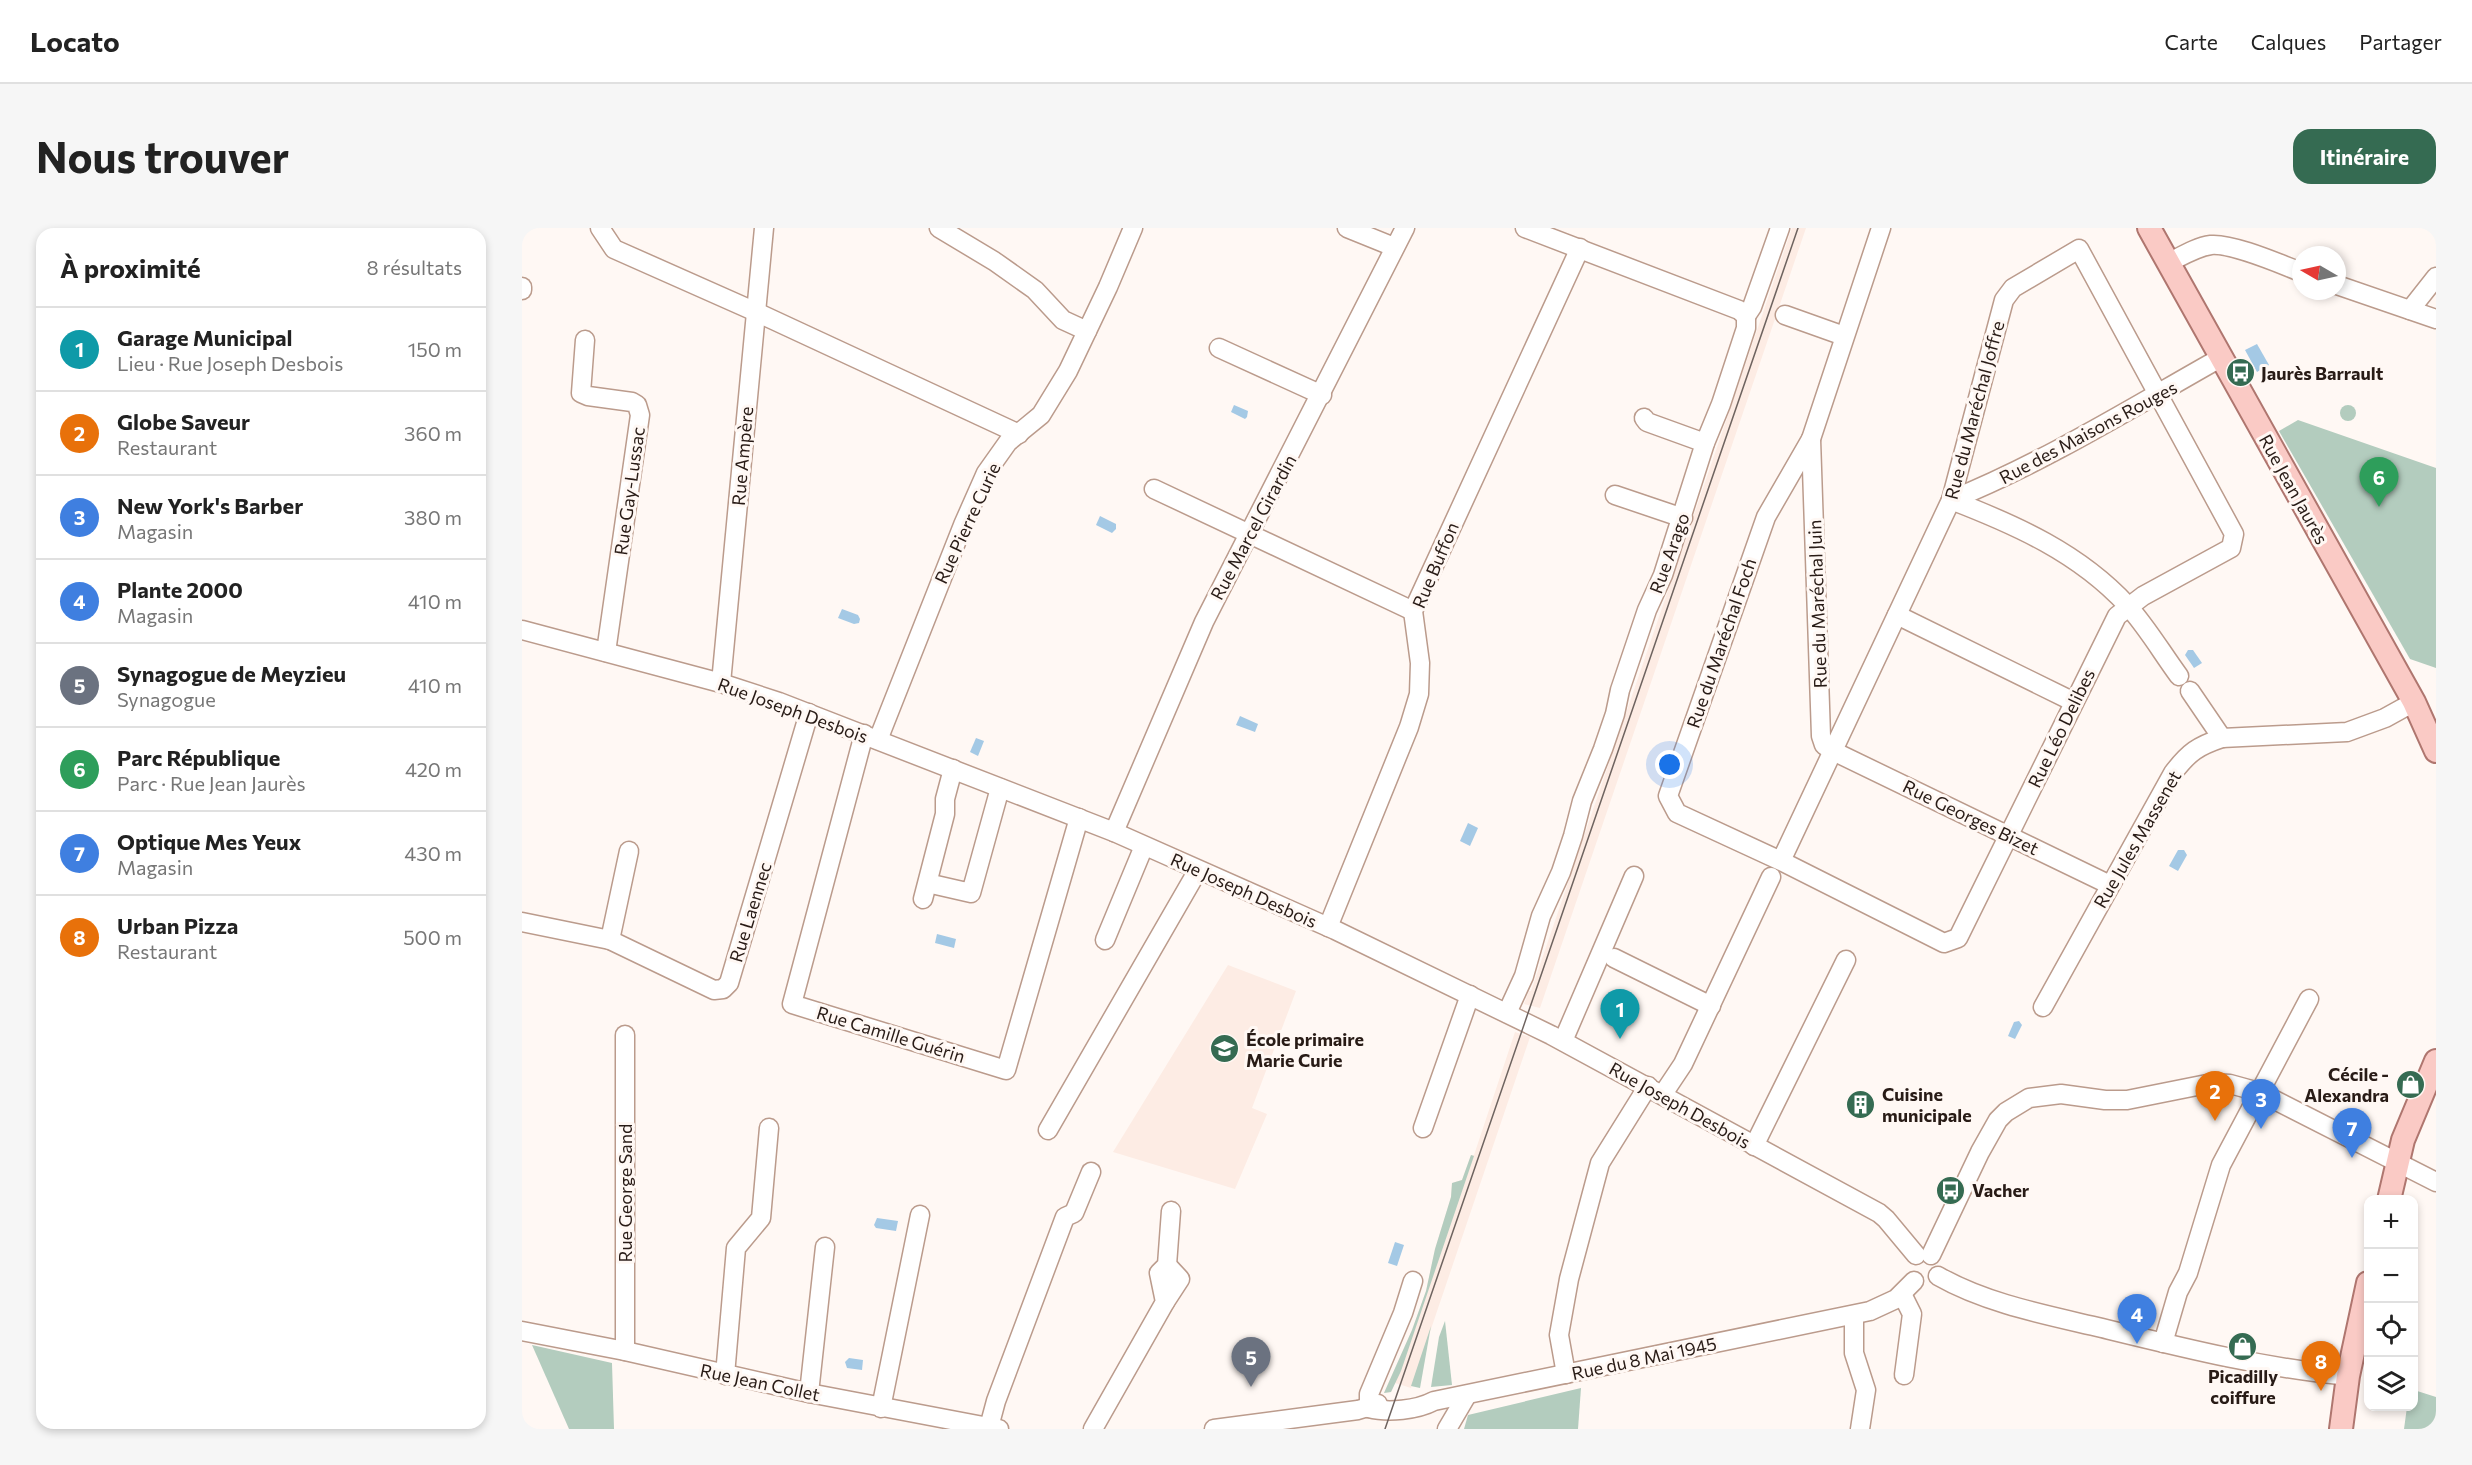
<!DOCTYPE html>
<html lang="fr">
<head>
<meta charset="utf-8">
<style>
	:root { --surface:#fff; --page:#f6f6f6; --text:#222; --muted:#767676; --line:#e0e0e0; --accent:#356b52 }
	body { margin:0; font-family:Commissioner,sans-serif; background:var(--page); color:var(--text) }
	.controls { position:absolute; right:18px; bottom:18px; display:grid; overflow:hidden; border-radius:12px; box-shadow:0 3px 9px #0003 }
	.controls button { width:54px; height:54px; display:grid; place-items:center; padding:0; border:0; border-bottom:2px solid var(--line); background:var(--surface); color:var(--text); font:30px sans-serif }
	.compass { position:absolute; left:1770px; top:18px; width:54px; height:54px; border-radius:50%; background:var(--surface); box-shadow:0 3px 9px #0003; rotate:279deg }
	.you { position:absolute; left:1148px; top:537px; width:21px; height:21px; margin:-15px; border:4px solid #fff; border-radius:50%; background:#1a73e8; box-shadow:0 0 0 9px #1a73e833 }
	.badge { display:grid; place-items:center; width:39px; height:39px; border-radius:50%; background:var(--accent); color:#fff; font-size:20px; font-weight:700 }
	.pin { position:absolute; translate:-50% -50px; filter:drop-shadow(0 2px 3px #0008) }
	.pin::after { content:''; position:absolute; top:32px; width:21px; height:18px; background:inherit; clip-path:polygon(0 0,100% 0,50% 100%) }
	.list { margin:0; padding:0; list-style:none }
	h2 { display:flex; justify-content:space-between; align-items:center; height:78px; margin:0; padding:0 24px; font-size:26px }
	h2 small { font-size:20px; font-weight:400; color:var(--muted) }
	.list li { display:grid; grid-template-columns:39px 1fr auto; gap:18px; align-items:center; box-sizing:border-box; height:84px; padding:0 24px; border-top:2px solid var(--line) }
	.list b { display:block; font-size:22px; white-space:nowrap }
	.list p { margin:0; font-size:20px; white-space:nowrap; color:var(--muted) }
	.list em { font-size:20px; font-style:normal; color:var(--muted) }
	.icon { flex:none; width:33px; height:33px; fill:none; stroke:currentColor; stroke-width:2; stroke-linecap:round; stroke-linejoin:round }
	.map { position:relative; flex:none; width:1914px; height:1201px; overflow:hidden; border-radius:18px }
	header { display:flex; align-items:center; gap:36px; box-sizing:border-box; height:84px; padding:0 30px; background:var(--surface); border-bottom:2px solid var(--line) }
	header strong { font-size:28px }
	nav { display:flex; gap:33px; margin-inline-start:auto; font-size:21px }
	.intro { display:flex; align-items:center; justify-content:space-between; box-sizing:border-box; height:144px; padding:0 36px }
	h1 { margin:0; font-size:42px }
	.button { padding:15px 27px; border-radius:18px; background:var(--accent); color:#fff; font-size:21px; font-weight:700 }
	main { display:flex; gap:36px; padding:0 36px }
	aside { flex:1; background:var(--surface); border-radius:18px; box-shadow:0 3px 9px #0003 }
	.map>svg:first-child { display:block }
</style>
</head>
<body>
<header>
<strong>Locato</strong>
<nav><a>Carte</a><a>Calques</a><a>Partager</a></nav>
</header>
<div class="intro"><h1>Nous trouver</h1><a class="button">Itinéraire</a></div>
<main>
<aside>
<h2>À proximité<small>8 résultats</small></h2>
<ul class="list">
<li><span class="badge" style="background:#0f9aa8">1</span><div><b>Garage Municipal</b><p>Lieu · Rue Joseph Desbois</p></div><em>150 m</em></li>
<li><span class="badge" style="background:#e8710a">2</span><div><b>Globe Saveur</b><p>Restaurant</p></div><em>360 m</em></li>
<li><span class="badge" style="background:#3f7fe0">3</span><div><b>New York's Barber</b><p>Magasin</p></div><em>380 m</em></li>
<li><span class="badge" style="background:#3f7fe0">4</span><div><b>Plante 2000</b><p>Magasin</p></div><em>410 m</em></li>
<li><span class="badge" style="background:#6b7280">5</span><div><b>Synagogue de Meyzieu</b><p>Synagogue</p></div><em>410 m</em></li>
<li><span class="badge" style="background:#2e9e5b">6</span><div><b>Parc République</b><p>Parc · Rue Jean Jaurès</p></div><em>420 m</em></li>
<li><span class="badge" style="background:#3f7fe0">7</span><div><b>Optique Mes Yeux</b><p>Magasin</p></div><em>430 m</em></li>
<li><span class="badge" style="background:#e8710a">8</span><div><b>Urban Pizza</b><p>Restaurant</p></div><em>500 m</em></li>
</ul>
</aside>
<div class="map">
<svg width="1914" height="1201" viewBox="0 0 1914 1201">
	<rect width="100%" height="100%" fill="#fff8f4"/>
	<g fill="#fdece4">
		<path d="M1270 0H1284L1018 780 1002 776 1007 763H1009Z"/>
		<path d="M706 737 774 763 730 880 745 886 713 961 591 924Z"/>
		<path d="M993 804 1008 809 889 1160 873 1155 869 1164 862 1165 890 1102 904 1063 913 1021 929 969 930 955 940 952 949 927H952Z"/>
	</g>
	<g fill="#b3ccbe">
		<circle cx="1826" cy="185" r="8"/>
		<path d="M1776 192 1914 240V440L1888 431 1757 203Z"/>
		<path d="M949 927 952 928 879 1143 869 1164 862 1165 890 1102 904 1063 913 1021 929 969 930 955 940 952Z"/>
		<path d="M923 1093 930 1157 909 1159 917 1109Z"/>
		<path d="M909 1098 898 1160 889 1158Z"/>
		<path d="M10 1117 90 1135 92 1201H47Z"/>
		<path d="M1059 1160 1056 1201H942L946 1187Z"/>
		<path d="M1892 1162 1914 1169V1201H1882L1885 1179 1892 1178Z"/>
	</g>
	<g fill="#a4c9e5">
		<path d="M1735 116 1747 137 1735 144 1723 122Z"/>
		<path d="M712 177 726 183 725 189 723 191 709 184Z"/>
		<path d="M578 288 594 296V301L590 305 574 297Z"/>
		<path d="M320 381 336 387 338 391 337 395 332 396 316 390Z"/>
		<path d="M1666 422H1671L1680 435 1672 440 1663 427Z"/>
		<path d="M718 488 736 496 733 504 714 497Z"/>
		<path d="M454 510 462 513 456 528 448 524Z"/>
		<path d="M946 595 956 600 948 618 938 613Z"/>
		<path d="M1656 622H1662L1665 627 1656 643 1647 638Z"/>
		<path d="M415 706 434 711 432 720 413 715Z"/>
		<path d="M1497 793 1500 797 1493 811 1486 808 1492 794Z"/>
		<path d="M355 990 376 993 374 1003 354 1000 352 997Z"/>
		<path d="M873 1014 882 1017 875 1038 866 1035Z"/>
		<path d="M327 1130 341 1132 340 1142 325 1140 323 1134Z"/>
	</g>
	<g fill="none" stroke-linecap="round" stroke-linejoin="round">
		<defs>
			<g id="minor">
				<path d="M78 0 92 21 234 84 497 206"/>
				<path d="M417 0 472 33 513 62 541 92 565 103"/>
				<path d="M825 0 872 19"/>
				<path d="M1359 0 1289 211 1299 508 1302 517 1311 523 1588 657"/>
				<path d="M1646 35C1660 28 1674 19 1689 17 1710 15 1758 36 1779 44"/>
				<path d="M1815 57 1914 91"/>
				<path d="M0 59V62"/>
				<path d="M1888 82 1914 49"/>
				<path d="M1263 87 1322 108"/>
				<path d="M1224 88 1230 79 1258 0"/>
				<path d="M63 112 59 165 66 168 110 174 115 177 118 187 84 424"/>
				<path d="M697 120 800 167"/>
				<path d="M1122 190 1125 194 1183 215"/>
				<path d="M632 261 891 383"/>
				<path d="M1093 267 1161 290"/>
				<path d="M1429 272C1523 234 1611 179 1700 129"/>
				<path d="M1429 272C1494 297 1557 325 1605 377 1625 399 1640 425 1657 448"/>
				<path d="M1375 387 1552 474"/>
				<path d="M0 402 199 455 257 474 592 604 813 702 1029 807 1357 985 1364 991 1394 1027"/>
				<path d="M199 455 242 0"/>
				<path d="M1668 463 1700 510"/>
				<path d="M342 506 270 776 484 842 557 590"/>
				<path d="M356 512 441 297 464 245 486 214 519 187 546 143 586 59 611 0"/>
				<path d="M592 604 682 394 883 0"/>
				<path d="M1259 633 1429 272 1482 72 1491 60 1557 21 1712 306 1709 320 1621 368 1595 388 1436 710 1422 715 1259 633 1155 585 1146 568 1244 289 1289 211"/>
				<path d="M414 657 449 665 478 560"/>
				<path d="M401 671 423 586V571L431 541"/>
				<path d="M0 694 88 712 192 762 201 761 207 755 287 485"/>
				<path d="M806 699 887 499 897 466 898 435 891 383 1058 20"/>
				<path d="M88 712 107 623"/>
				<path d="M583 712 622 618"/>
				<path d="M1092 730 1189 778"/>
				<path d="M1521 779 1651 545C1667 524 1676 518 1700 510L1825 504 1863 490 1892 474"/>
				<path d="M985 785 1002 748 1019 688 1039 644 1051 608 1060 573 1081 521 1093 486 1098 462 1125 382 1141 347 1183 215 1199 176 1224 100V88L1217 82 1003 0"/>
				<path d="M103 807V1123"/>
				<path d="M1041 813 1112 648"/>
				<path d="M1141 866 1161 836 1249 649"/>
				<path d="M901 900 948 767"/>
				<path d="M526 902 676 642"/>
				<path d="M1232 918 1324 732"/>
				<path d="M1409 1027 1458 924 1476 892 1484 884 1507 870 1539 866 1583 872H1605L1690 855 1708 856 1737 864 1914 954"/>
				<path d="M1416 1048C1465 1076 1525 1087 1580 1100 1662 1120 1742 1140 1826 1148"/>
				<path d="M1380 1066 1390 1086 1382 1147"/>
				<path d="M643 1074 658 1051 645 1037"/>
				<path d="M1332 1087V1125L1344 1162 1338 1201"/>
				<path d="M0 1103 103 1123 287 1165 477 1201"/>
				<path d="M1641 1115 1656 1064 1666 1045 1699 937 1787 771"/>
				<path d="M1044 1146 1037 1107 1047 1051 1078 935 1126 858"/>
				<path d="M203 1147 214 1020 239 990 247 900"/>
				<path d="M287 1165 303 1019"/>
				<path d="M359 1180 398 987"/>
				<path d="M847 1180C866 1185 895 1182 912 1173L1348 1083 1374 1071 1392 1053"/>
				<path d="M847 1180V1166L881 1085 891 1053"/>
				<path d="M467 1199 474 1173 543 989 552 985 569 944"/>
				<path d="M571 1201 643 1074 637 1045 645 1037 649 983"/>
				<path d="M692 1201 836 1182 856 1176"/>
				<path d="M925 1201 945 1167"/>
			</g>
			<g id="major">
				<path d="M1627 0 1892 474 1914 523"/>
				<path d="M1867 972 1881 912 1914 833"/>
				<path d="M1819 1201 1826 1148 1846 1055"/>
			</g>
		</defs>
		<use href="#minor" stroke="#bb9b8c" stroke-width="21"/>
		<use href="#major" stroke="#af766f" stroke-width="26"/>
		<use href="#minor" stroke="#fff" stroke-width="18"/>
		<use href="#major" stroke="#facac5" stroke-width="22"/>
		<path stroke="#6e635f" stroke-width="1.5" d="M863 1201 1276 0"/>
	</g>
	<defs>
		<symbol id="bus-disc" viewBox="-11 -11 22 22"><circle r="9.5" fill="#356b52" stroke="#fff8f4"/><path d="M-5-6H5V4H4V6H2V4H-2V6H-4V4H-5ZM-3.5-4V0h7V-4ZM-3.5 1.2v1.5H-2V1.2ZM2 1.2v1.5H3.5V1.2Z" fill="#fff"/></symbol>
		<symbol id="school-disc" viewBox="-11 -11 22 22"><circle r="9.5" fill="#356b52" stroke="#fff8f4"/><path d="M0-5L7-2L0 1L-7-2ZM-4 1L0 2.5L4 1V4Q0 6-4 4Z" fill="#fff"/></symbol>
		<symbol id="shop-disc" viewBox="-11 -11 22 22"><circle r="9.5" fill="#356b52" stroke="#fff8f4"/><path d="M-5-2.5h2.3a2.7 3.5 0 0 1 5.4 0H5L5.5 6h-11ZM-1.5-2.5h3a1.5 2.3 0 0 0-3 0Z" fill="#fff"/></symbol>
		<symbol id="building-disc" viewBox="-11 -11 22 22"><circle r="9.5" fill="#356b52" stroke="#fff8f4"/><path d="M-4-6H4V6H1V3H-1V6H-4ZM-2.5-4.3h1.7v1.8h-1.7ZM.8-4.3h1.7v1.8H.8ZM-2.5-1h1.7V.8h-1.7ZM.8-1h1.7V.8H.8Z" fill="#fff"/></symbol>
	</defs>
	<g fill-rule="evenodd">
		<use href="#bus-disc" x="1702" y="128" width="33" height="33"/>
		<use href="#school-disc" x="686" y="804" width="33" height="33"/>
		<use href="#shop-disc" x="1872" y="840" width="33" height="33"/>
		<use href="#building-disc" x="1322" y="860" width="33" height="33"/>
		<use href="#bus-disc" x="1412" y="946" width="33" height="33"/>
		<use href="#shop-disc" x="1704" y="1102" width="33" height="33"/>
	</g>
	<g text-anchor="middle" dominant-baseline="central" stroke-width="6" stroke-linejoin="round" paint-order="stroke">
		<g font-size="18" font-weight="bold" fill="#281b16" stroke="#fff8f4" text-anchor="start">
			<text x="1739" y="145">Jaurès Barrault</text>
			<text x="724" y="811">École primaire<tspan x="724" dy="21">Marie Curie</tspan></text>
			<text x="1867" y="846" text-anchor="end">Cécile -<tspan x="1867" dy="21">Alexandra</tspan></text>
			<text x="1360" y="866">Cuisine<tspan x="1360" dy="21">municipale</tspan></text>
			<text x="1450" y="962">Vacher</text>
			<text x="1721" y="1148" text-anchor="middle">Picadilly<tspan x="1721" dy="21">coiffure</tspan></text>
		</g>
		<g font-size="18" fill="#281b16" stroke="#fff8f4">
			<text transform="translate(1452 182) rotate(-75)">Rue du Maréchal Joffre</text>
			<text transform="translate(1566 204) rotate(-28)">Rue des Maisons Rouges</text>
			<text transform="translate(220 228) rotate(-85)">Rue Ampère</text>
			<text transform="translate(1772 261) rotate(61)">Rue Jean Jaurès</text>
			<text transform="translate(107 263) rotate(-82)">Rue Gay-Lussac</text>
			<text transform="translate(445 295) rotate(-65)">Rue Pierre Curie</text>
			<text transform="translate(731 299) rotate(-62)">Rue Marcel Girardin</text>
			<text transform="translate(1147 325) rotate(-70)">Rue Arago</text>
			<text transform="translate(913 337) rotate(-67)">Rue Buffon</text>
			<text transform="translate(1295 376) rotate(-92)">Rue du Maréchal Juin</text>
			<text transform="translate(1199 415) rotate(-71)">Rue du Maréchal Foch</text>
			<text transform="translate(271 482) rotate(20)">Rue Joseph Desbois</text>
			<text transform="translate(1539 500) rotate(-64)">Rue Léo Delibes</text>
			<text transform="translate(1449 589) rotate(26)">Rue Georges Bizet</text>
			<text transform="translate(1615 611) rotate(-60)">Rue Jules Massenet</text>
			<text transform="translate(722 662) rotate(24)">Rue Joseph Desbois</text>
			<text transform="translate(228 684) rotate(-73)">Rue Laennec</text>
			<text transform="translate(369 806) rotate(17)">Rue Camille Guérin</text>
			<text transform="translate(1158 877) rotate(29)">Rue Joseph Desbois</text>
			<text transform="translate(103 965) rotate(-90)">Rue George Sand</text>
			<text transform="translate(1122 1130) rotate(-12)">Rue du 8 Mai 1945</text>
			<text transform="translate(238 1154) rotate(12)">Rue Jean Collet</text>
		</g>
	</g>
</svg>
<div class="controls">
<button>+</button>
<button>−</button>
<button><svg class="icon" aria-label="locate" viewBox="0 0 24 24"><circle cx="12" cy="12" r="6"/><path d="M12 2v4M12 18v4M2 12h4M18 12h4"/></svg></button>
<button><svg class="icon" aria-label="layers" viewBox="0 0 24 24"><path d="M12 4l9 5-9 5-9-5zM3 14l9 5 9-5"/></svg></button>
</div>
<svg class="compass" viewBox="-18 -18 36 36"><path d="M0-13l5 13h-10z" fill="#e53935"/><path d="M0 13l5-13h-10z" fill="#767676"/></svg>
<div class="you"></div>
<div class="pin badge" style="left:1098px;top:811px;background:#0f9aa8">1</div>
<div class="pin badge" style="left:1693px;top:893px;background:#e8710a">2</div>
<div class="pin badge" style="left:1739px;top:901px;background:#3f7fe0">3</div>
<div class="pin badge" style="left:1615px;top:1116px;background:#3f7fe0">4</div>
<div class="pin badge" style="left:729px;top:1159px;background:#6b7280">5</div>
<div class="pin badge" style="left:1857px;top:279px;background:#2e9e5b">6</div>
<div class="pin badge" style="left:1830px;top:930px;background:#3f7fe0">7</div>
<div class="pin badge" style="left:1799px;top:1163px;background:#e8710a">8</div>
</div>
</main>
</body>
</html>
